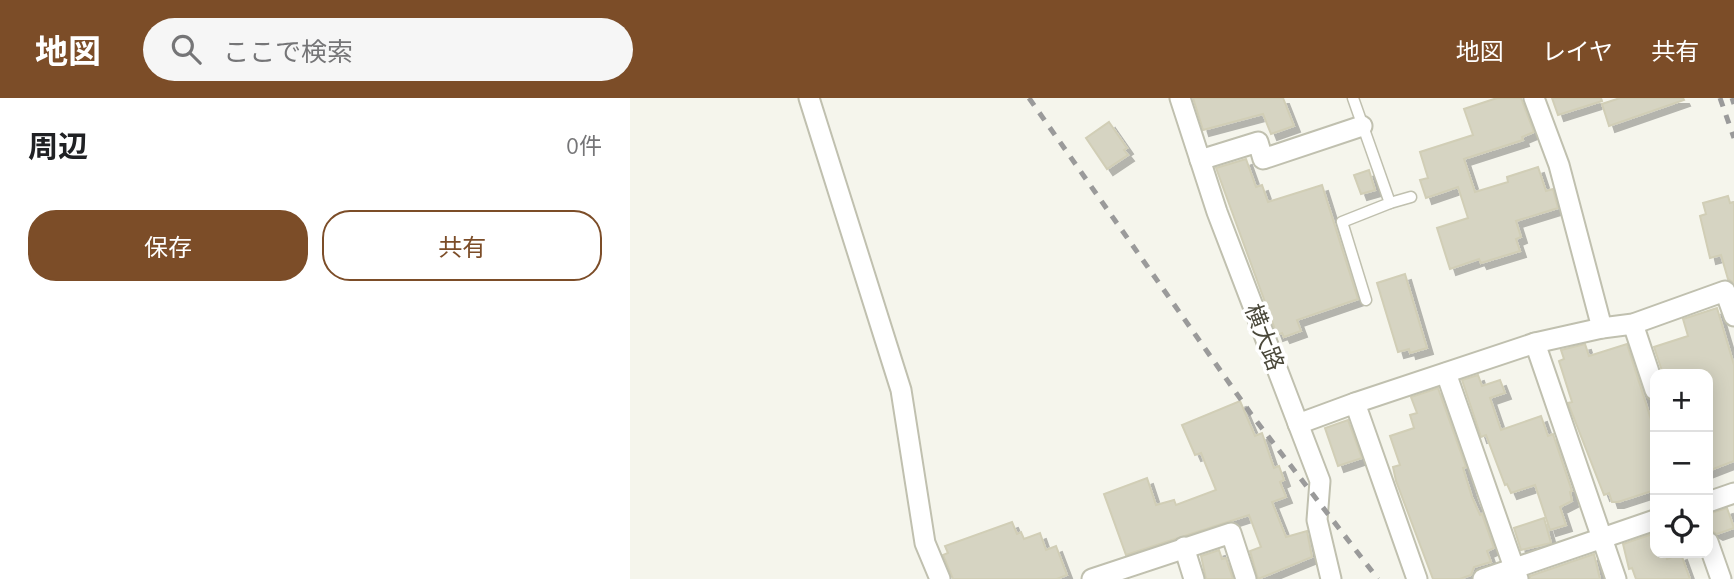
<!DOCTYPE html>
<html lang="ja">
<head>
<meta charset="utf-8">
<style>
	:root { --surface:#fff; --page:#f6f6f6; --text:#202124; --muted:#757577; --line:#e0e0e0; --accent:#7c4d28 }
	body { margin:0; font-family:Ubuntu,"Noto Sans JP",sans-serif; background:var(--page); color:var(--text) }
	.controls { position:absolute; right:21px; bottom:21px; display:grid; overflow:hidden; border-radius:14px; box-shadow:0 4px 18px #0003 }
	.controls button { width:63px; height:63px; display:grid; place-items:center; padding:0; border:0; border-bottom:2px solid var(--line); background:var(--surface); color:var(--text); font:35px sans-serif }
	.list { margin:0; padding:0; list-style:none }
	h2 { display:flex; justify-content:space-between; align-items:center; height:91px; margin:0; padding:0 28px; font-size:30px }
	h2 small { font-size:23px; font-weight:400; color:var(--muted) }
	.actions { display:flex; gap:14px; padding:21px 28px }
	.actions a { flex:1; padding:16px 0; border:2px solid var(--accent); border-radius:28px; text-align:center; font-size:24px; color:var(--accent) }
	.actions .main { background:var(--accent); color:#fff }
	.icon { flex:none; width:38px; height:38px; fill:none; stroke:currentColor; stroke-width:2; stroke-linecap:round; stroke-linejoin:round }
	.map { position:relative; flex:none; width:1104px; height:481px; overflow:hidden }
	header { display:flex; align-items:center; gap:42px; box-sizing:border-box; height:98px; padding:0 35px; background:var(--accent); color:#fff }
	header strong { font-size:33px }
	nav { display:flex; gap:38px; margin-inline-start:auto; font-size:24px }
	.search { width:490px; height:63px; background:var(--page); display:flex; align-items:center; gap:18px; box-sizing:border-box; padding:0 24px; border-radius:38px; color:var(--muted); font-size:26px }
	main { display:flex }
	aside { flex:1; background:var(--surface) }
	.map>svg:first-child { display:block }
</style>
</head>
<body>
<header>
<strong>地図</strong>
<div class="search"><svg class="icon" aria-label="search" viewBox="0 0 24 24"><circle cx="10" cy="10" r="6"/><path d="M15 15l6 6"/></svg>ここで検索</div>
<nav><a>地図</a><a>レイヤ</a><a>共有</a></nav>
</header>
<main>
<aside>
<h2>周辺<small>0件</small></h2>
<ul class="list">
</ul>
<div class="actions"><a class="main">保存</a><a>共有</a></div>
</aside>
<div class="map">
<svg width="1104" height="481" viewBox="0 0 1104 481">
	<defs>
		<filter id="shadow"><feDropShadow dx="6" dy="6" stdDeviation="0" flood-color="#0004"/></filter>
	</defs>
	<rect width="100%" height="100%" fill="#f5f5ec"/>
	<g fill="#d6d4c2" stroke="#d1ceb6" stroke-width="2" filter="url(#shadow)">
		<path d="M563 0H653L664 28 641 36 633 16 573 32Z"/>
		<path d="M867 0H891L904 34 892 39 893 42 834 61 845 94 878 84 877 79 908 69 916 93 923 91 928 110 886 123 891 139 886 141 890 153 851 165 849 161 820 171 807 130 838 120 828 89 796 100 790 82 798 80 790 54 843 37 834 11Z"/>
		<path d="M922 0H971L972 3 928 17Z"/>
		<path d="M990 0H1053L1054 2 979 28 972 6Z"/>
		<path d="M479 24 497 50 494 52 498 57 477 71 456 40Z"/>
		<path d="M616 61 626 89 632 87 638 104 692 87 728 201 667 222 671 233 654 239 652 235 647 237 586 70Z"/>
		<path d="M739 72 745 92 731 96 724 77Z"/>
		<path d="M1098 98 1100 105 1104 104V185L1098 181 1091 157 1080 160 1070 118 1076 116 1073 105Z"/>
		<path d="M775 176 797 250 780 255 779 251 768 254 747 185Z"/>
		<path d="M1087 210 1104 267V363L1078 373V276H1033L1024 249 1058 238 1053 221Z"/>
		<path d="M955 246 959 258 997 246 1025 334V392L988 404H982L979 395 974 397 938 305 942 304 929 263 934 261 931 252Z"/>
		<path d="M848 277 852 288 870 282 875 295 860 300 871 332 911 318 918 338 923 336 942 393 940 394 942 403 930 409 936 427 920 432 905 387 881 395 877 386 875 387 856 337 851 339 832 282Z"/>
		<path d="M808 290 836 369 833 370 842 399 850 417 852 416 864 450 857 453 861 464 844 469 841 477 830 481H803L766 383 763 369 770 367 760 338 784 330 780 317 787 315 781 299Z"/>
		<path d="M610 303 625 338 632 335 644 370 649 368 654 382 650 384 656 399 642 404 656 439 677 433 682 459 628 481 620 453 631 449 619 417 496 457 474 396 517 380 526 407 544 402 546 407 586 392 571 355 565 357 552 327Z"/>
		<path d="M718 322 732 360 708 368 695 330Z"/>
		<path d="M1097 410 1104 430 1087 436 1082 433 1078 416Z"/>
		<path d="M914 420 921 445 891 452 884 430Z"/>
		<path d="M382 424 387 436 391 434 394 441 410 435 416 452 426 448 437 477 427 481H323L313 457 318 455 315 448Z"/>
		<path d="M1025 435V455H1035L1037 461 1051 456 1060 481H1006L1002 470 999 471 993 446Z"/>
		<path d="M589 452 592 461 596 460 603 481H576L571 458Z"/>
		<path d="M964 456 970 481H900V478Z"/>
	</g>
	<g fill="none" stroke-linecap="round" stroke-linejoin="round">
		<defs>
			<g id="lane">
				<path d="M723 0 760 105 712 124 736 202"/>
				<path d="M760 105 781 99"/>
			</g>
			<g id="street">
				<path d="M179 0 271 292 295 445 310 481"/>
				<path d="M550 0 587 114 690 383 687 422 701 481"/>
				<path d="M904 0 929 67 972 230"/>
				<path d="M570 62 628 44 633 61 732 28"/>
				<path d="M1003 226 1025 292"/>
				<path d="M905 245 986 481"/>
				<path d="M816 275 888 481"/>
				<path d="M668 326 725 305"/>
				<path d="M1078 404 1104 395"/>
				<path d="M1078 444 1091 481"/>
				<path d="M554 449 564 481"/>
				<path d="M462 481 601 435 616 481"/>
				<path d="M787 481 725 305 905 245 972 230 1003 226 1095 193 1104 218"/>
				<path d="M853 481 1025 422"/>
			</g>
		</defs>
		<use href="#lane" stroke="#c0c0af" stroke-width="13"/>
		<use href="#street" stroke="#c0c0af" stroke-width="23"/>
		<use href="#lane" stroke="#fff" stroke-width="10"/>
		<use href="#street" stroke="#fff" stroke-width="19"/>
		<g stroke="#9a9a9a" stroke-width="5" stroke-dasharray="9 9" stroke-linecap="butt">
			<path d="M399 0 621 316 748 481"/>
			<path d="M1090 0 1104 40"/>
			<path d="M1102 0 1104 6"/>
		</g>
	</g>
	<g text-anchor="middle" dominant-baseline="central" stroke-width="7" stroke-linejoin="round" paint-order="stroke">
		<g font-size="23" fill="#4a483a" stroke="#fff">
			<text transform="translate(635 239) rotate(69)">横大路</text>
		</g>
	</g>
</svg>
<div class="controls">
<button>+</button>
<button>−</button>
<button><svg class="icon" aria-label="locate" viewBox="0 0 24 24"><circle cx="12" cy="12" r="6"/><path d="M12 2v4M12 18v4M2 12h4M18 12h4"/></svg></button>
</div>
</div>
</main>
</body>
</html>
